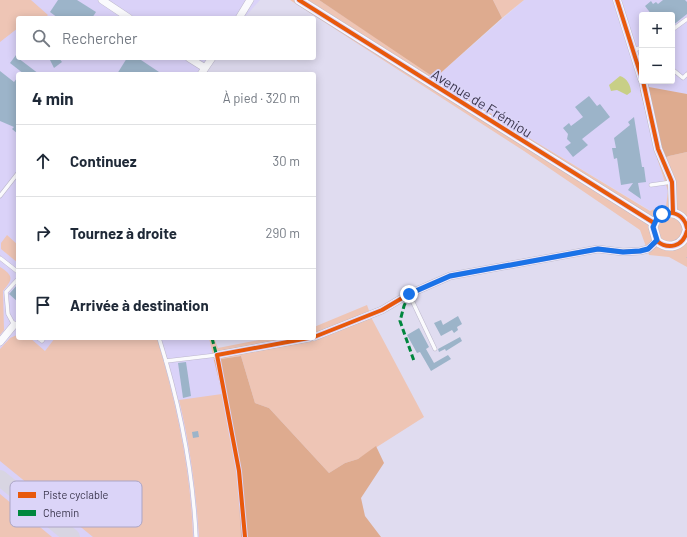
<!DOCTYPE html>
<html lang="fr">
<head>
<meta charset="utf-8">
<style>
	:root { --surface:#fff; --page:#f2f2f3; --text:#1f2937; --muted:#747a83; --line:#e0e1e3 }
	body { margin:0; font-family:Barlow,sans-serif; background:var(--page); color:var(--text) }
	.controls { position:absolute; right:12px; top:12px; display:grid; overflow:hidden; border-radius:4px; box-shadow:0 2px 10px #0003 }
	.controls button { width:36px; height:36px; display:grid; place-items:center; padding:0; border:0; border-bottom:1px solid var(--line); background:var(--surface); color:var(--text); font:20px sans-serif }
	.stop { position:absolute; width:12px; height:12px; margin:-9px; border:3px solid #1a73e8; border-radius:50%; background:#fff }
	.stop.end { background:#1a73e8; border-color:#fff; box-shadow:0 1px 4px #0008 }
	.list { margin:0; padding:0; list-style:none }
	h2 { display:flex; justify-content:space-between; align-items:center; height:52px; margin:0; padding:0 16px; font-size:17px }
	h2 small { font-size:13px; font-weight:400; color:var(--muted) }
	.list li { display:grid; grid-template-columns:26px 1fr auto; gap:12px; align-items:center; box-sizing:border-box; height:72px; padding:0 16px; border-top:1px solid var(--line) }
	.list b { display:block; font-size:15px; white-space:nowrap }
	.list em { font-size:13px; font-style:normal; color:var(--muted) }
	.icon { flex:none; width:22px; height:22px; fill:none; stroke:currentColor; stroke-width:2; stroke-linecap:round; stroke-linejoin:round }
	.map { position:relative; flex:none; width:687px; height:537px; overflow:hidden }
	.search { position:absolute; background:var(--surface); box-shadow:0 2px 10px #0003; left:16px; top:16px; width:300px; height:44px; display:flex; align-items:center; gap:10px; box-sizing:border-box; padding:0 14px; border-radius:4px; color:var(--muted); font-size:15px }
	.panel { position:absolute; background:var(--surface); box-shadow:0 2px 10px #0003; left:16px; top:72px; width:300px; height:268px; border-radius:4px }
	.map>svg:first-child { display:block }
</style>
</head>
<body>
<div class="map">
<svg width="687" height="537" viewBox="0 0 687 537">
	<rect width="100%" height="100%" fill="#e0dcf0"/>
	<g fill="#dad2f8" fill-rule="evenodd">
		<path d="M0 0H260L244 18H18V58H216L205 74H18V338H209L225 406 241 537H0Z"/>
		<path d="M524 0H687V94L649 87 640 90 654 149 668 191 666 207 661 206 651 211 516 130 435 78ZM642 15H672V81H642Z"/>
	</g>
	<g fill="#eec5b5">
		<path d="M0 0H31L48 15 45 18H18V28L0 42Z"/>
		<path d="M290 0H319L516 130 650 211 661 206H666L668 191 658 161 669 156 687 152V267L669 257 649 255 640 230 524 151Z"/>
		<path d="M493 0H524L502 18Z"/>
		<path d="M7 235 18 245V263L1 249V243Z"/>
		<path d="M0 267C14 276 13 279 3 291L4 330 0 335Z"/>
		<path d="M367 305 372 319 424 417 358 459 345 463 329 473 269 408 255 403 241 356 214 360 209 338H214L218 348 269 338H314V327Z"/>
		<path d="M17 335 18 338H30L45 351 55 338H157C176 402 191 470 193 537H93L0 461V349L10 338Z"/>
		<path d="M222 394 237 473 241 537H199C196 491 190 445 179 400Z"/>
		<path d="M0 494 52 537H0Z"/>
	</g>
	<g fill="#deab8f">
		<path d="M319 0H493L502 18 435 78Z"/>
		<path d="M649 87 687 94V152L669 156 658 161 640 90Z"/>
		<path d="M241 356 255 403 269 408 329 473 345 463 358 459 376 446 384 463 361 498 365 516 381 537H241L237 473 225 406 214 360Z"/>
	</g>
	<path fill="#c8cf86" d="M620 76C627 78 631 86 631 92L627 95 617 90 611 91 609 85Z"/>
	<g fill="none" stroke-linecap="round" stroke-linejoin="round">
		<path stroke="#d8d5e2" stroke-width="16" d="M0 478 72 537"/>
	</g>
	<g fill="#9cb4c9">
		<path d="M58 0H77L96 12 92 18H58L50 12Z"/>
		<path d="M663 0H685L687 2V14L672 26V15H652L645 6 651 1 653 4 656 2 658 4Z"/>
		<path d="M16 55 18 58 39 74H24L10 63Z"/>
		<path d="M49 58H59L62 62 54 68Z"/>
		<path d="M127 58H138L162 74H117Z"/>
		<path d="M0 71 14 82 18 77V134L12 129 14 127 0 121Z"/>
		<path d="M589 96 597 106 600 104 610 117 582 139 588 145 573 157 565 147 571 143 567 139 568 134 563 128 569 123 571 126 583 117 575 107Z"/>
		<path d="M634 117 642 167H644L646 182 638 183 641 199 628 190 633 183 621 185 617 158 614 159 612 148H616L614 138 630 125 628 122Z"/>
		<path d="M18 284V302L9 294Z"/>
		<path d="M458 316 462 324 457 327 458 330 454 333 452 330 441 336 434 323 441 320 443 325Z"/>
		<path d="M419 328 429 347 426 349 434 363 448 355 451 359 431 371 420 352 417 353 407 335Z"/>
		<path d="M460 337 462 341 446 351 445 349 439 352 438 349Z"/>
		<path d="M186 362 191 396 183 398 178 363Z"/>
		<path d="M198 431 199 437 193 438 192 432Z"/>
	</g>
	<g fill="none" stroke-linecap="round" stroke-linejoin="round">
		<defs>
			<g id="service">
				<path d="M672 30 687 19"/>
				<path d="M634 50 642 47"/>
				<path d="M672 69 683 78 687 74"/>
				<path d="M651 185 672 182"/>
				<path d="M0 196 18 173"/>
				<path d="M0 258 18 272"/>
				<path d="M18 279 6 292 8 314 14 325 18 326"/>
				<path d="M409 294 435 349"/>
				<path d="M38 338 42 341 44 338"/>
				<path d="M159 338C179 402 193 470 196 537"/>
				<path d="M166 361 217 355"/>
			</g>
			<g id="minor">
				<path d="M102 0 129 18"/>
				<path d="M239 18 250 0"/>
				<path d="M189 58 205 68"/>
				<path d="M201 74 212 58"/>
				<path d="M314 337 382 310 409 294 450 276 598 249 623 252 640 251 648 249 657 241"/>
				<path d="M0 342 14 325"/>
				<path d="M217 355 309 338"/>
			</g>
			<g id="tertiary">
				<path d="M617 0 642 79"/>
				<path d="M643 81 658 149 672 182 673 212"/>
			</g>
			<g id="secondary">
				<path d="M299 0 654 223"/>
				<path d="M687 228C683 208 658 208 653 227L657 241C668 250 683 247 687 231"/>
			</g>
		</defs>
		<use href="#service" stroke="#bdb8cc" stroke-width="4.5"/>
		<use href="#minor" stroke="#bdb8cc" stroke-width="8"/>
		<use href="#tertiary" stroke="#bdb8cc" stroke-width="9"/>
		<use href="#secondary" stroke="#bdb8cc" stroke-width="10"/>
		<path stroke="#c2c0ca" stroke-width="1" stroke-dasharray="1 3" stroke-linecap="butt" d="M686 257 687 258"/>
		<use href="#service" stroke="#fafafd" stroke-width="3.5"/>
		<use href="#minor" stroke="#fafafd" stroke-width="7"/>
		<use href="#tertiary" stroke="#fafafd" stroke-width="8"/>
		<use href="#secondary" stroke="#fafafd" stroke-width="9"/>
		<g stroke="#00873e" stroke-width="3" stroke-dasharray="6 3" stroke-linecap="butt">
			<path d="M409 295 404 306 400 321 414 361"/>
			<path d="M212 338 217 357"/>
		</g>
		<defs>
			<g id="cycleway">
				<path d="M299 0 654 223"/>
				<path d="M617 0 642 79"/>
				<path d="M643 81 658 149 672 182 673 212"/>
				<path d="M687 228C683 208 658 208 653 227L657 241C668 250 683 247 687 231"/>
				<path d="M314 337 382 310 409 294 450 276 598 249 623 252 640 251 648 249 657 241"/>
				<path d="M245 537 239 471 217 355 309 338"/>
			</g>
		</defs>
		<use href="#cycleway" stroke="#dbd4f8" stroke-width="6"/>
		<use href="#cycleway" stroke="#e8590c" stroke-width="4"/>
	</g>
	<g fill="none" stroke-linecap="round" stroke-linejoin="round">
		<path stroke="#1a73e8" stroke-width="5" d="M409 294 450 276 598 249 623 252 640 251 648 249 657 240 653 227 657 218 662 214"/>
	</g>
	<g text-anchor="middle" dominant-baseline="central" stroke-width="3.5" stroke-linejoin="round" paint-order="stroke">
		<g font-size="14" fill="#3b364d" stroke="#dbd4f8">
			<text transform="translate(482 103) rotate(32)">Avenue de Frémiou</text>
		</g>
	</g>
	<rect x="10" y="481" width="132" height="46" rx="6" fill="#dbd4f8" stroke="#aba5c5" stroke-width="1"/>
	<rect x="18" y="492" width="18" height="6" fill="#e8590c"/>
	<rect x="18" y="510" width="18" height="6" fill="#00873e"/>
	<g font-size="11" fill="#3b364d">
		<text x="43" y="499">Piste cyclable</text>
		<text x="43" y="517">Chemin</text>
	</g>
</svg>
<div class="controls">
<button>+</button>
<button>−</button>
</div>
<div class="stop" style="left:662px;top:214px"></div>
<div class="stop end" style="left:409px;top:294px"></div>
<div class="search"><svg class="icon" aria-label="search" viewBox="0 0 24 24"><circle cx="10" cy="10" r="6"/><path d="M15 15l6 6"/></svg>Rechercher</div>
<section class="panel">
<h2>4 min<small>À pied · 320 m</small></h2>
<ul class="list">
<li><svg class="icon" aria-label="ahead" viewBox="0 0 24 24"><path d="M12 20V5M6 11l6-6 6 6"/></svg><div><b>Continuez</b></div><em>30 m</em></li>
<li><svg class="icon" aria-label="right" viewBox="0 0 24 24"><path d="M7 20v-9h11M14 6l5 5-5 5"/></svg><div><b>Tournez à droite</b></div><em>290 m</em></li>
<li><svg class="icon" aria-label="arrive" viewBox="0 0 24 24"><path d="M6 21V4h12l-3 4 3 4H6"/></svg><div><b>Arrivée à destination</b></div></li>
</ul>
</section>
</div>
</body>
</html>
